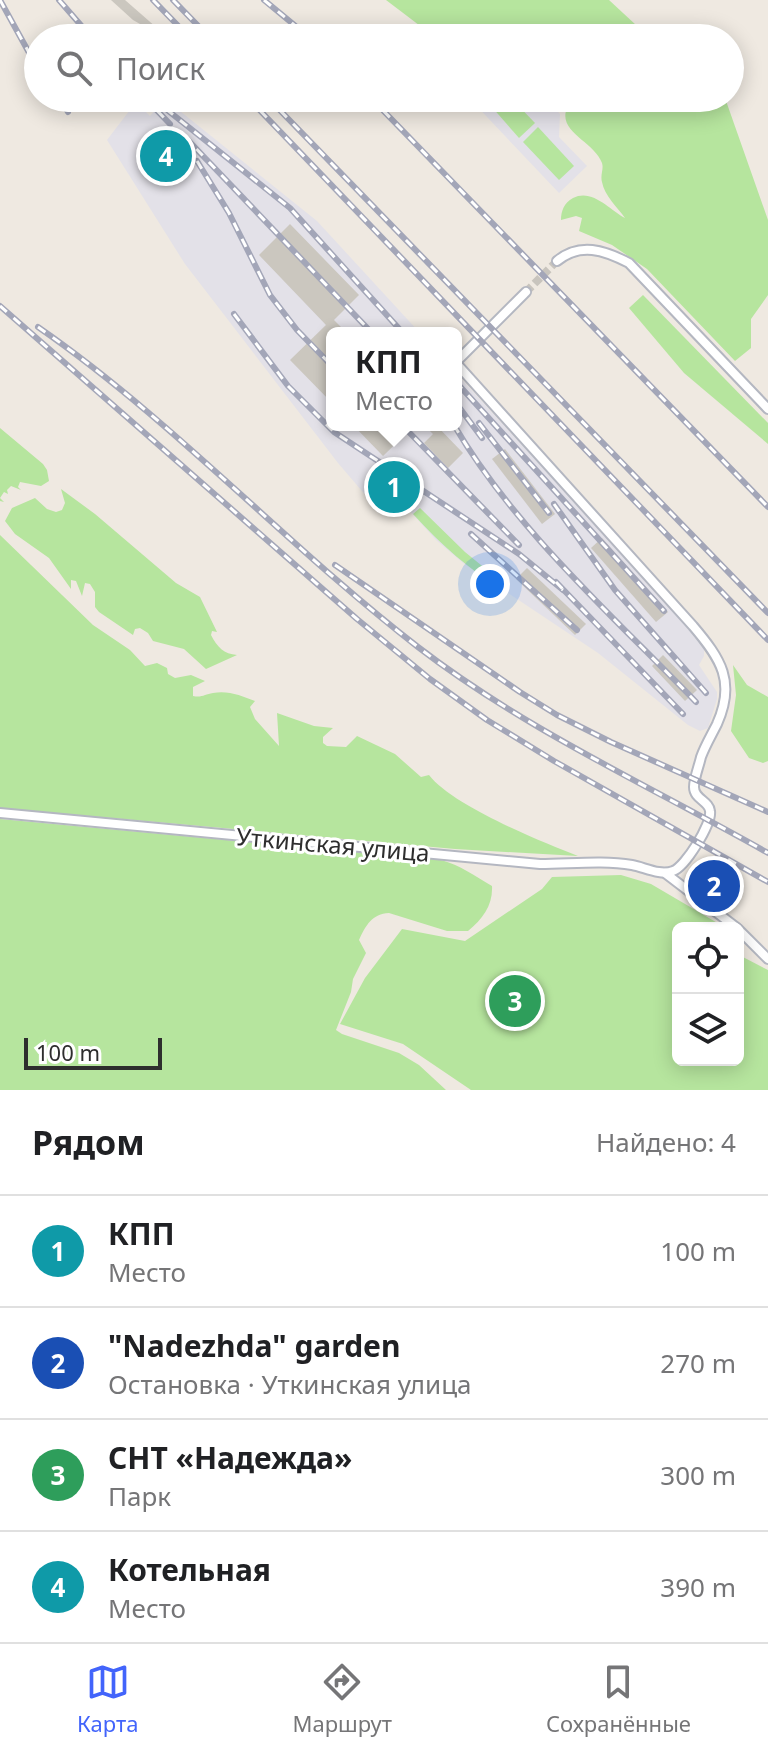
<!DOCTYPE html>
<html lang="ru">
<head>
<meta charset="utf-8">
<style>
	:root { --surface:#fff; --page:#f2f2f2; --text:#202124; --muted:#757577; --line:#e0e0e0; --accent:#4264fb }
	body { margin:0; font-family:"Noto Sans",sans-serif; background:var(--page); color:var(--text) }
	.controls { position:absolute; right:24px; bottom:24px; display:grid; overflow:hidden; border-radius:12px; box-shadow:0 4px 20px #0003 }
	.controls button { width:72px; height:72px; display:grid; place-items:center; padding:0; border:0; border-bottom:2px solid var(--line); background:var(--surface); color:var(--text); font:40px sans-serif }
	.scale { position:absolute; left:24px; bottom:20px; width:138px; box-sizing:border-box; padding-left:8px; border:4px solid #2e2e2e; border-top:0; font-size:22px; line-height:28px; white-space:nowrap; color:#2e2e2e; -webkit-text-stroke:6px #fff; paint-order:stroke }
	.you { position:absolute; left:490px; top:584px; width:28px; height:28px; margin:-20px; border:6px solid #fff; border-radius:50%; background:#1a73e8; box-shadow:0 0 0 12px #1a73e833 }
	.badge { display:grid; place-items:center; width:52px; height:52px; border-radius:50%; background:var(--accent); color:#fff; font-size:26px; font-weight:700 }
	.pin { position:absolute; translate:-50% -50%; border:4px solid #fff; box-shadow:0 2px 8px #0006 }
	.popup { position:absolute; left:326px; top:327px; width:136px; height:104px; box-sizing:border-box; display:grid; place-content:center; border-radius:12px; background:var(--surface); filter:drop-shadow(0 2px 6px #0005); font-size:26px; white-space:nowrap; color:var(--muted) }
	.popup b { font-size:30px; color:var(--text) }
	.popup::after { content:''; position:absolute; left:50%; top:100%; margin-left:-16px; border:16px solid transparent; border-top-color:var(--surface) }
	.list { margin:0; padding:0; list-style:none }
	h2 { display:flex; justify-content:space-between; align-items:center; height:104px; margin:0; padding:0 32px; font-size:34px }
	h2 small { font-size:26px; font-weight:400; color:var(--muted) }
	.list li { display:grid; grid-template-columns:52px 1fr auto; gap:24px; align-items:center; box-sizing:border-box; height:112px; padding:0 32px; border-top:2px solid var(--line) }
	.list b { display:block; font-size:30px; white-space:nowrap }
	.list p { margin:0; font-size:26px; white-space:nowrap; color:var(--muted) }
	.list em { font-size:26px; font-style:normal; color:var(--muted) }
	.icon { flex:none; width:44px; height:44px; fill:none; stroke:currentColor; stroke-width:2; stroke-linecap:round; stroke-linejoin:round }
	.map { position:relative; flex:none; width:768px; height:1090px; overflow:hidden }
	.search { position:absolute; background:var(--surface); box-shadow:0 4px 20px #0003; left:24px; right:24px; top:24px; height:88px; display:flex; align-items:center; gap:20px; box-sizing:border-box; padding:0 28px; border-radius:44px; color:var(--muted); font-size:30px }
	.sheet { height:552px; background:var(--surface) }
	nav { display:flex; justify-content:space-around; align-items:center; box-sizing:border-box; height:112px; border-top:2px solid var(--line); background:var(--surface); font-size:22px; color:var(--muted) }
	nav a { display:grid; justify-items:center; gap:4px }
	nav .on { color:var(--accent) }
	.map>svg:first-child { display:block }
</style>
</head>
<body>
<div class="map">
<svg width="768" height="1090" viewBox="0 0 768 1090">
	<rect width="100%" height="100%" fill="#efe9e1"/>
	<g fill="#e3e1e8">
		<path d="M525 98 536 109 547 99 560 114 559 137 587 166 559 193 470 99Z"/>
		<path d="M165 99 317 221 420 333H332V425H456V373L704 644V656L699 665 717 692V699L708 728 700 731 688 725 598 653 463 563 436 540 390 489 373 504 338 463 185 264 107 140 136 102 150 116Z"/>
	</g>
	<g fill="#b6e59e">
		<path d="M386 0H609L650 38H436Z"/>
		<path d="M484 98H511L535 123 519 138Z"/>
		<path d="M574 98H725L768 220V295L751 319V348L735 361 647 269 612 245 579 231 582 218 576 216 561 220C561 211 564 203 573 198 592 188 610 210 625 218 618 208 604 195 602 182 600 175 604 169 602 163 594 139 546 129 574 98Z"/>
		<path d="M538 127 574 166 559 180 523 142Z"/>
		<path d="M643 295 768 423V444L684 373 629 308Z"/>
		<path d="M0 428 43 464 47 470 49 481 41 486 20 482 18 487 21 490 11 486 7 490 8 494 4 492 0 498 4 502 0 501Z"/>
		<path d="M61 489 95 514 176 583 200 597 217 632 212 631 211 635C217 647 224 654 237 655L206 669 184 649 153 641 148 633 140 628 135 629 133 635 99 612 95 607V592L90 584 85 583 82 596 76 581 71 580V589L49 558 15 534 5 521 12 508 35 498 47 509 56 512 62 510 65 503Z"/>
		<path d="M420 508 465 552 492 574 505 592C470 570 441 545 413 514Z"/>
		<path d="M0 535 93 625 130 650 145 666 157 663 167 668 168 674 175 678 191 675 205 681 193 687V696C202 698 205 694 213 693 228 690 242 696 255 701L250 707 255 719 279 746 277 713 314 726 333 728 323 737V743L327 746 346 747 357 736 395 754 421 777 429 775C453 806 540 841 578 856L455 849 0 808Z"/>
		<path d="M733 665 747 685 768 697V761L763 763 749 758 731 731 736 695Z"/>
		<path d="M0 819 441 860C460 865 475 876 492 886 493 905 483 919 468 931H447L389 913C372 914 366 925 359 940L366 953 353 979 351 992 336 1030 342 1034 399 1053 419 1065 446 1090H0Z"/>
		<path d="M621 875 651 884 726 928H678V1060H738V946L741 956 768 970V1090H471L403 1044 340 1024 365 978 402 929 465 941 542 889 552 877Z"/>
	</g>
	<g fill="#cbc7bf">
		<path d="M111 0H125L157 28 154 32 133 20Z"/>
		<path d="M160 138 184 163 173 174 149 150Z"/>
		<path d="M290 224 359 295 334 320 347 333H332V403L290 360 326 325 259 255Z"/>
		<path d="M353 425H415L383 456Z"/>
		<path d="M424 425H436L463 453 448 468 424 443 433 434Z"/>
		<path d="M505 449 555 514 542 524 492 459Z"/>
		<path d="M602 538 668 612 656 622 591 548Z"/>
		<path d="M527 568 586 624 575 635 516 579Z"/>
		<path d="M663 655 697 690 685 701 652 666Z"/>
	</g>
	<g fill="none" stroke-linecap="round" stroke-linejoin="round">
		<path stroke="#c8c4bd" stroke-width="8" stroke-dasharray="8 4" stroke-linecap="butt" d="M526 292 557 261"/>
		<defs>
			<g id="street">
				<path d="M557 261C580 242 604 250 629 263L768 409"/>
				<path d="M456 362 526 292"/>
				<path d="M0 813 540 864C570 864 603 860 632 865 644 867 660 876 673 871 685 867 712 824 710 811 709 801 694 799 694 787 694 778 699 766 701 757 705 746 711 736 717 724 736 682 721 659 693 626L456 363"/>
				<path d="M665 873 737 928"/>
				<path d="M738 929 768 959"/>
			</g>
		</defs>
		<use href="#street" stroke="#b4b7c1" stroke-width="12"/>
		<use href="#street" stroke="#fff" stroke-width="8"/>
		<defs>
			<g id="rail">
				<path d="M0 0 38 69"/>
				<path d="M59 0 92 38"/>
				<path d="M153 0 190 38"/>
				<path d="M173 0 210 38"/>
				<path d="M264 0 310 38"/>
				<path d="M60 98 68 112"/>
				<path d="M145 98 170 124"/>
				<path d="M248 98 768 640"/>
				<path d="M268 98 768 613"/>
				<path d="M371 98 768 507"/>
				<path d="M166 109 290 208 403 333"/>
				<path d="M184 136 372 333"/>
				<path d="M197 161 229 213 270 295 297 330 332 366"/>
				<path d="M0 306 357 619 430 679 487 720 554 761 768 882"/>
				<path d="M234 314 288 386 334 432 519 554 563 590"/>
				<path d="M38 327C174 421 287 546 418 647 526 730 650 786 768 853"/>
				<path d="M456 382 664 611"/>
				<path d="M456 403 482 438"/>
				<path d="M479 423 549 513"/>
				<path d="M402 425 519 545"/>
				<path d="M454 425C514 528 613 616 696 702"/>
				<path d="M554 504 615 590 706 693"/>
				<path d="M471 534 577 630"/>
				<path d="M335 565 520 692 557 715 611 742 768 812"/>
				<path d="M556 582 683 714"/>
			</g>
		</defs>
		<use href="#rail" stroke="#a3a6b8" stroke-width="6"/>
		<use href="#rail" stroke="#fff" stroke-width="3" stroke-dasharray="9" stroke-linecap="butt"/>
	</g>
	<g text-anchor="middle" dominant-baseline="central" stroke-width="6" stroke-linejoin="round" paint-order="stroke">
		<g font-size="24" fill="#2e2e2e" stroke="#fff">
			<text transform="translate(333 844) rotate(5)">Уткинская улица</text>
		</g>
	</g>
</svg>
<div class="controls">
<button><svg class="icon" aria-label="locate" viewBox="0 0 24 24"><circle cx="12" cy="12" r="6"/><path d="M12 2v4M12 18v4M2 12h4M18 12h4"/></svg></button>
<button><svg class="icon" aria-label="layers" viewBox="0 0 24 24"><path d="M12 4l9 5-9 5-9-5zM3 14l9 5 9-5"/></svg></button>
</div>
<div class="scale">100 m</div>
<div class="you"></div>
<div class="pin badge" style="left:394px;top:487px;background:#0f9aa8">1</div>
<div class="popup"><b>КПП</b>Место</div>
<div class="pin badge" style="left:714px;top:886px;background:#1a4fb4">2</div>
<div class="pin badge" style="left:515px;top:1001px;background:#2e9e5b">3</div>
<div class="pin badge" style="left:166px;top:156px;background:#0f9aa8">4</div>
<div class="search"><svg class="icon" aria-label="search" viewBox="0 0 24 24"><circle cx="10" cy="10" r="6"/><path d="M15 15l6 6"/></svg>Поиск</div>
</div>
<section class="sheet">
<h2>Рядом<small>Найдено: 4</small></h2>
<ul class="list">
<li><span class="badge" style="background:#0f9aa8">1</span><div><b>КПП</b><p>Место</p></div><em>100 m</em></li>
<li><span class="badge" style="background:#1a4fb4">2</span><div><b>&quot;Nadezhda&quot; garden</b><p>Остановка · Уткинская улица</p></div><em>270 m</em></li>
<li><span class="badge" style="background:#2e9e5b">3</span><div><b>СНТ «Надежда»</b><p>Парк</p></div><em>300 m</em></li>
<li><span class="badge" style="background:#0f9aa8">4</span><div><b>Котельная</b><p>Место</p></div><em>390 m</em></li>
</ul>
</section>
<nav>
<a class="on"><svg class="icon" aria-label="map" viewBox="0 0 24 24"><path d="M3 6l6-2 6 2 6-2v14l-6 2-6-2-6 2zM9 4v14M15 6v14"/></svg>Карта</a>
<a><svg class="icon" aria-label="directions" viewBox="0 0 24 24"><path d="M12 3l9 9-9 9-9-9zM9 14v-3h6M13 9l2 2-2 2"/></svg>Маршрут</a>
<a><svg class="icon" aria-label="saved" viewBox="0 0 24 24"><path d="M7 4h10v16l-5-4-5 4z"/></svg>Сохранённые</a>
</nav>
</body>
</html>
